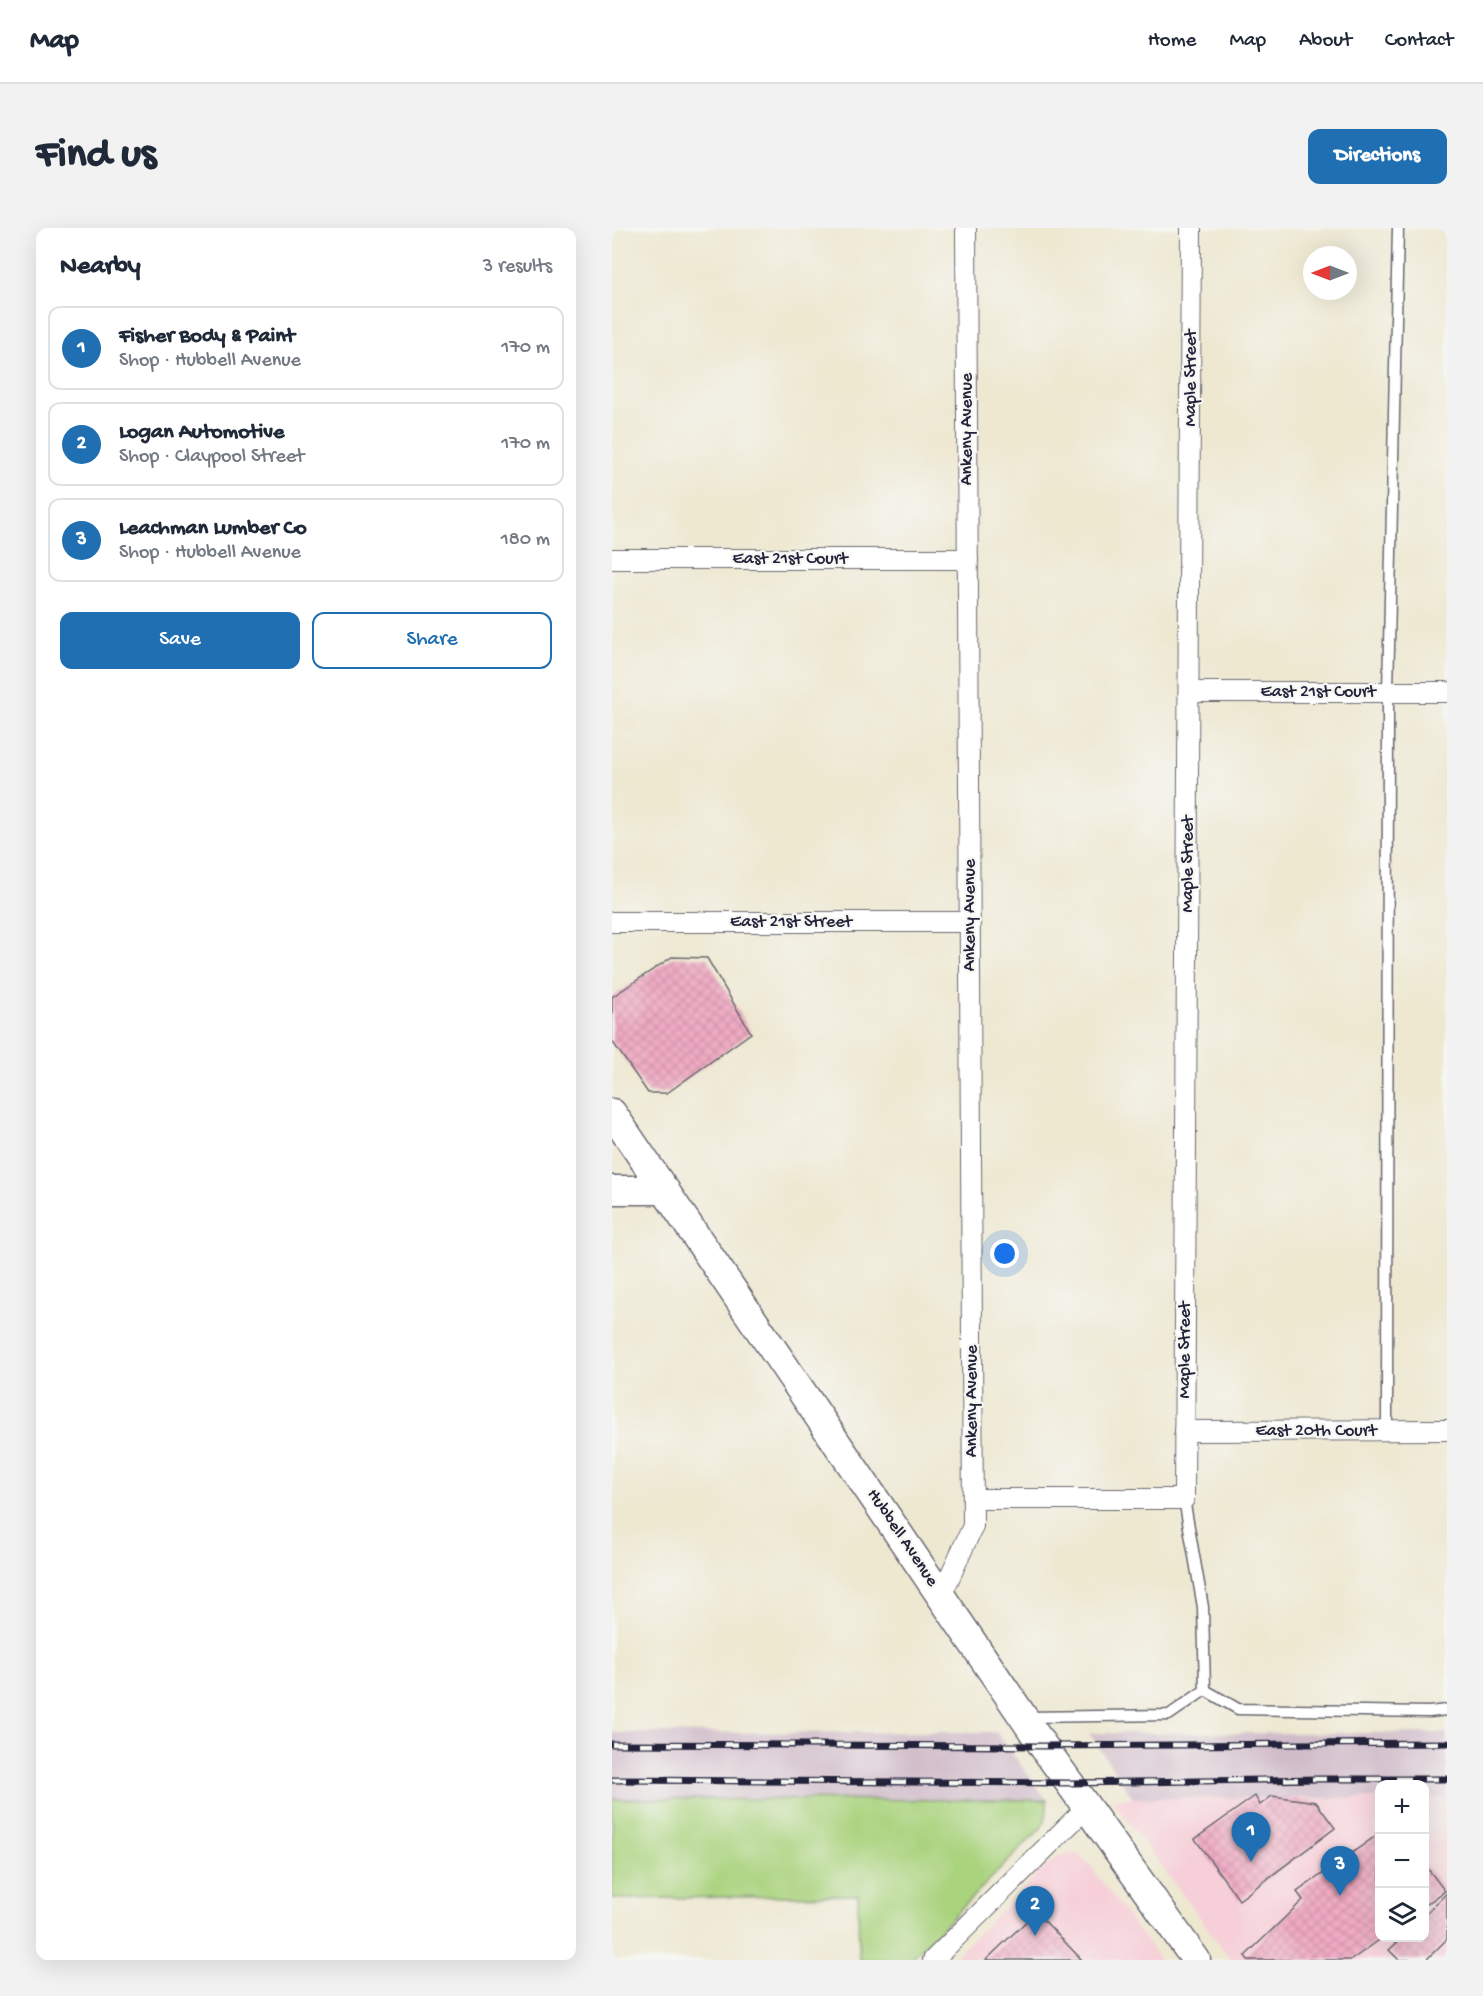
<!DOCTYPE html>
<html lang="en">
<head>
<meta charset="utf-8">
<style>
	:root { --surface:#fff; --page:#f2f2f3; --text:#1f2937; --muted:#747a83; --line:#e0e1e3; --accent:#1f6fb2 }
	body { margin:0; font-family:"Gochi Hand",sans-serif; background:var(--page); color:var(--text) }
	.controls { position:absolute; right:18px; bottom:18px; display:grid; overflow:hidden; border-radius:12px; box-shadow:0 6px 24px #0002 }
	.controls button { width:54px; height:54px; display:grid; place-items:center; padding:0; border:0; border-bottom:2px solid var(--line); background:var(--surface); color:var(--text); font:30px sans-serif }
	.compass { position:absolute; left:691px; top:18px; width:54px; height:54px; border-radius:50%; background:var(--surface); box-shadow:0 6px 24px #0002; rotate:270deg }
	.you { position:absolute; left:393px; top:1026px; width:21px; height:21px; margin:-15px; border:4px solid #fff; border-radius:50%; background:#1a73e8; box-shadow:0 0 0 9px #1a73e833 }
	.badge { display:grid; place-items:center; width:39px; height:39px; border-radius:50%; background:var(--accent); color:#fff; font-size:20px; font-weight:700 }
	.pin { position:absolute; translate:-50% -50px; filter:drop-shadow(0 2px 3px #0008) }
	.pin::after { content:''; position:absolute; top:32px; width:21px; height:18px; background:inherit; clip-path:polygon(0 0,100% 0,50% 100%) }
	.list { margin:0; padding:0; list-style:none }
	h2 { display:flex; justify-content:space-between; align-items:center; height:78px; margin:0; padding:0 24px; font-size:26px }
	h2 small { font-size:20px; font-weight:400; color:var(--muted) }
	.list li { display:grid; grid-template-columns:39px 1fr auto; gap:18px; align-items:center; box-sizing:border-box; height:84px; margin:0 12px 12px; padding:0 12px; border:2px solid var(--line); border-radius:12px }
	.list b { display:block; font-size:22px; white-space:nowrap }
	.list p { margin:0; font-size:20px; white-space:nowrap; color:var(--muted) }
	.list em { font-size:20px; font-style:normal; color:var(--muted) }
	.actions { display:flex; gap:12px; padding:18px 24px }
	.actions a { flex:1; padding:14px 0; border:2px solid var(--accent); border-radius:12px; text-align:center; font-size:21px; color:var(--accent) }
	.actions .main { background:var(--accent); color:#fff }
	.icon { flex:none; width:33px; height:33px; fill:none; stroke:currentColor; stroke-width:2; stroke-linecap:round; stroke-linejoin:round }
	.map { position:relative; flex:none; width:835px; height:1732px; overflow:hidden; border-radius:12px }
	header { display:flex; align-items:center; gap:36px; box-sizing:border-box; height:84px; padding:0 30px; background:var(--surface); border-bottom:2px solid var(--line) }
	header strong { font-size:28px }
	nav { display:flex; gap:33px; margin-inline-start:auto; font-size:21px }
	.intro { display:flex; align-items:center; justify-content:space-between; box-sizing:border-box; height:144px; padding:0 36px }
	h1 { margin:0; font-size:42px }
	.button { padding:15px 27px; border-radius:12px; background:var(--accent); color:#fff; font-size:21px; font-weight:700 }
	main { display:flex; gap:36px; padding:0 36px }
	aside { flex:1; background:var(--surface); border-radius:12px; box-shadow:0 6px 24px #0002 }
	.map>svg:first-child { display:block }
</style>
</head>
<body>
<header>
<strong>Map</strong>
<nav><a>Home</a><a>Map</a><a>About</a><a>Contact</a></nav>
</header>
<div class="intro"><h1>Find us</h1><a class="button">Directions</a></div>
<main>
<aside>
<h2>Nearby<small>3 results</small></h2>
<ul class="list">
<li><span class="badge">1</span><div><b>Fisher Body &amp; Paint</b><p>Shop · Hubbell Avenue</p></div><em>170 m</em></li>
<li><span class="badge">2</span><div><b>Logan Automotive</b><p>Shop · Claypool Street</p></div><em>170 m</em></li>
<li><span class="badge">3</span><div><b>Leachman Lumber Co</b><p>Shop · Hubbell Avenue</p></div><em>180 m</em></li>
</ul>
<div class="actions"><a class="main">Save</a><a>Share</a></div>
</aside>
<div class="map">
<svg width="835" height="1732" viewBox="0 0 835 1732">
	<defs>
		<pattern id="building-cross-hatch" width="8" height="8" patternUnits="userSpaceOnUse" patternTransform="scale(1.5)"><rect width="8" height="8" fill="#efabc3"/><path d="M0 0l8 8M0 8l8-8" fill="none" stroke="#cd93a8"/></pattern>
	</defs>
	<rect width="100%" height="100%" fill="#f6f6f2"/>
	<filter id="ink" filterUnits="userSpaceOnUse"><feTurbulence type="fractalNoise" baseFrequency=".0167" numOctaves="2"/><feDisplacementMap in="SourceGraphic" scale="12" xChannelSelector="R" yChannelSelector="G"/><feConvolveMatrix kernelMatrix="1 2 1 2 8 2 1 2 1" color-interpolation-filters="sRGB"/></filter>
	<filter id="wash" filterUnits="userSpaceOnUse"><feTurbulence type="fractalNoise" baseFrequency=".008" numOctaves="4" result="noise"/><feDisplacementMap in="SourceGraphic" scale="24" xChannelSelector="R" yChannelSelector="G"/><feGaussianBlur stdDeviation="1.35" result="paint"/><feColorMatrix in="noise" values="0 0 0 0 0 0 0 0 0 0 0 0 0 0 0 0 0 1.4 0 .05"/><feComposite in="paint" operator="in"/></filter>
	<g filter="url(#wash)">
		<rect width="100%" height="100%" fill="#eee8d1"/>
		<g fill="#f6cfd8">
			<path d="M499 1570H767L768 1710H812L813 1570H835V1732H619Z"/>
			<path d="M457 1625 468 1627 475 1634 548 1732H339L434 1638 447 1628Z"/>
		</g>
		<g fill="#d1bdca">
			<path d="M384 1504 435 1572 0 1571V1505Z"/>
			<path d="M477 1505H835V1570H813L812 1556H768L767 1570H521Z"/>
		</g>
		<path fill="#aad37e" stroke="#667a5c" stroke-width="1.5" d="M0 1571 435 1572C435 1583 435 1591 429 1600L298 1732H247L246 1667 0 1671Z"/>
		<g id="blocks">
			<g fill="url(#building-cross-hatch)">
				<path d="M60 729 95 730 139 805 55 865H36L0 813V769Z"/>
				<path d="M643 1568 648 1577 660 1568 704 1574 723 1600 627 1672 583 1611Z"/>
				<path d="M768 1605V1710H770L739 1732H636L633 1728 691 1672 685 1664Z"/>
				<path d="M812 1636 833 1663 812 1678Z"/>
				<path d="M835 1665V1711L814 1732H787L777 1722 790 1710H812V1687Z"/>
				<path d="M424 1684 470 1732H374Z"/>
			</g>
		</g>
	</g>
	<g filter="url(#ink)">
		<use href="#blocks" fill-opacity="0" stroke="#696770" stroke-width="1.5"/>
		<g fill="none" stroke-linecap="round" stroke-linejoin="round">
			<defs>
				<g id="service">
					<path d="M775 1203 776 464 786 0"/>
					<path d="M593 1462 626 1481 817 1484 835 1482"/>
					<path d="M416 1489 557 1487 593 1462 591 1379 572 1271"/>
				</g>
				<g id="minor">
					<path d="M0 331H356"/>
					<path d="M577 464H835"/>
					<path d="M0 694H358"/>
					<path d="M572 1203 835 1202"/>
					<path d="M361 1271H572L579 0"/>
					<path d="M329 1368 361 1298 354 0"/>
					<path d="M321 1732 474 1580"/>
				</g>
				<g id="secondary">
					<path d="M0 885 431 1518 584 1732"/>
					<path d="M0 962H53"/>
				</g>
			</defs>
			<use href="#service" stroke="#696770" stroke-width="13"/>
			<use href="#minor" stroke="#696770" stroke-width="22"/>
			<use href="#secondary" stroke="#696770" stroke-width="31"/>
			<use href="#service" stroke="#fff" stroke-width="10"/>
			<use href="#minor" stroke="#fff" stroke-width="20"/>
			<use href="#secondary" stroke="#fff" stroke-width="28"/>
			<defs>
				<g id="rail">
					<path d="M0 1516 431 1518 835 1515"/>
					<path d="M0 1552 457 1555 707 1551H835"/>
				</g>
			</defs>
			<use href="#rail" stroke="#22223b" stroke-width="7"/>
			<use href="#rail" stroke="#f6f6f2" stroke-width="4.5" stroke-dasharray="14" stroke-linecap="butt"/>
		</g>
	</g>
	<g text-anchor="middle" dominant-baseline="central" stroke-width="4.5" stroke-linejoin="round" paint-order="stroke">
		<g font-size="18" fill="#22223b" stroke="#f6f6f2">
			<text transform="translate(579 150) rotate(-90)">Maple Street</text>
			<text transform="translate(355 201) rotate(-90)">Ankeny Avenue</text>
			<text x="178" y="331">East 21st Court</text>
			<text x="706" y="464">East 21st Court</text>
			<text transform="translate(576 636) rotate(-90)">Maple Street</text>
			<text transform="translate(358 687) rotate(-90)">Ankeny Avenue</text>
			<text x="179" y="694">East 21st Street</text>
			<text transform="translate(573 1122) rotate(-90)">Maple Street</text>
			<text transform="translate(360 1173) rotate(-90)">Ankeny Avenue</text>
			<text x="704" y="1203">East 20th Court</text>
			<text transform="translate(290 1310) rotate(56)">Hubbell Avenue</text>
		</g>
	</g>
</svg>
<div class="controls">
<button>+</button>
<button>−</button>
<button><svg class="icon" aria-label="layers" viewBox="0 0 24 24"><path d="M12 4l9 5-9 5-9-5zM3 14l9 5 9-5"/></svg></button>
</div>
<svg class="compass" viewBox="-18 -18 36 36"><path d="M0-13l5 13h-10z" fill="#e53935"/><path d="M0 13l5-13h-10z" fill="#747a83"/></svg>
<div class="you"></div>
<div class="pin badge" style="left:639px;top:1634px">1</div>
<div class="pin badge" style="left:423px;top:1708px">2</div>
<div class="pin badge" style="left:728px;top:1668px">3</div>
</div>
</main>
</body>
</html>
